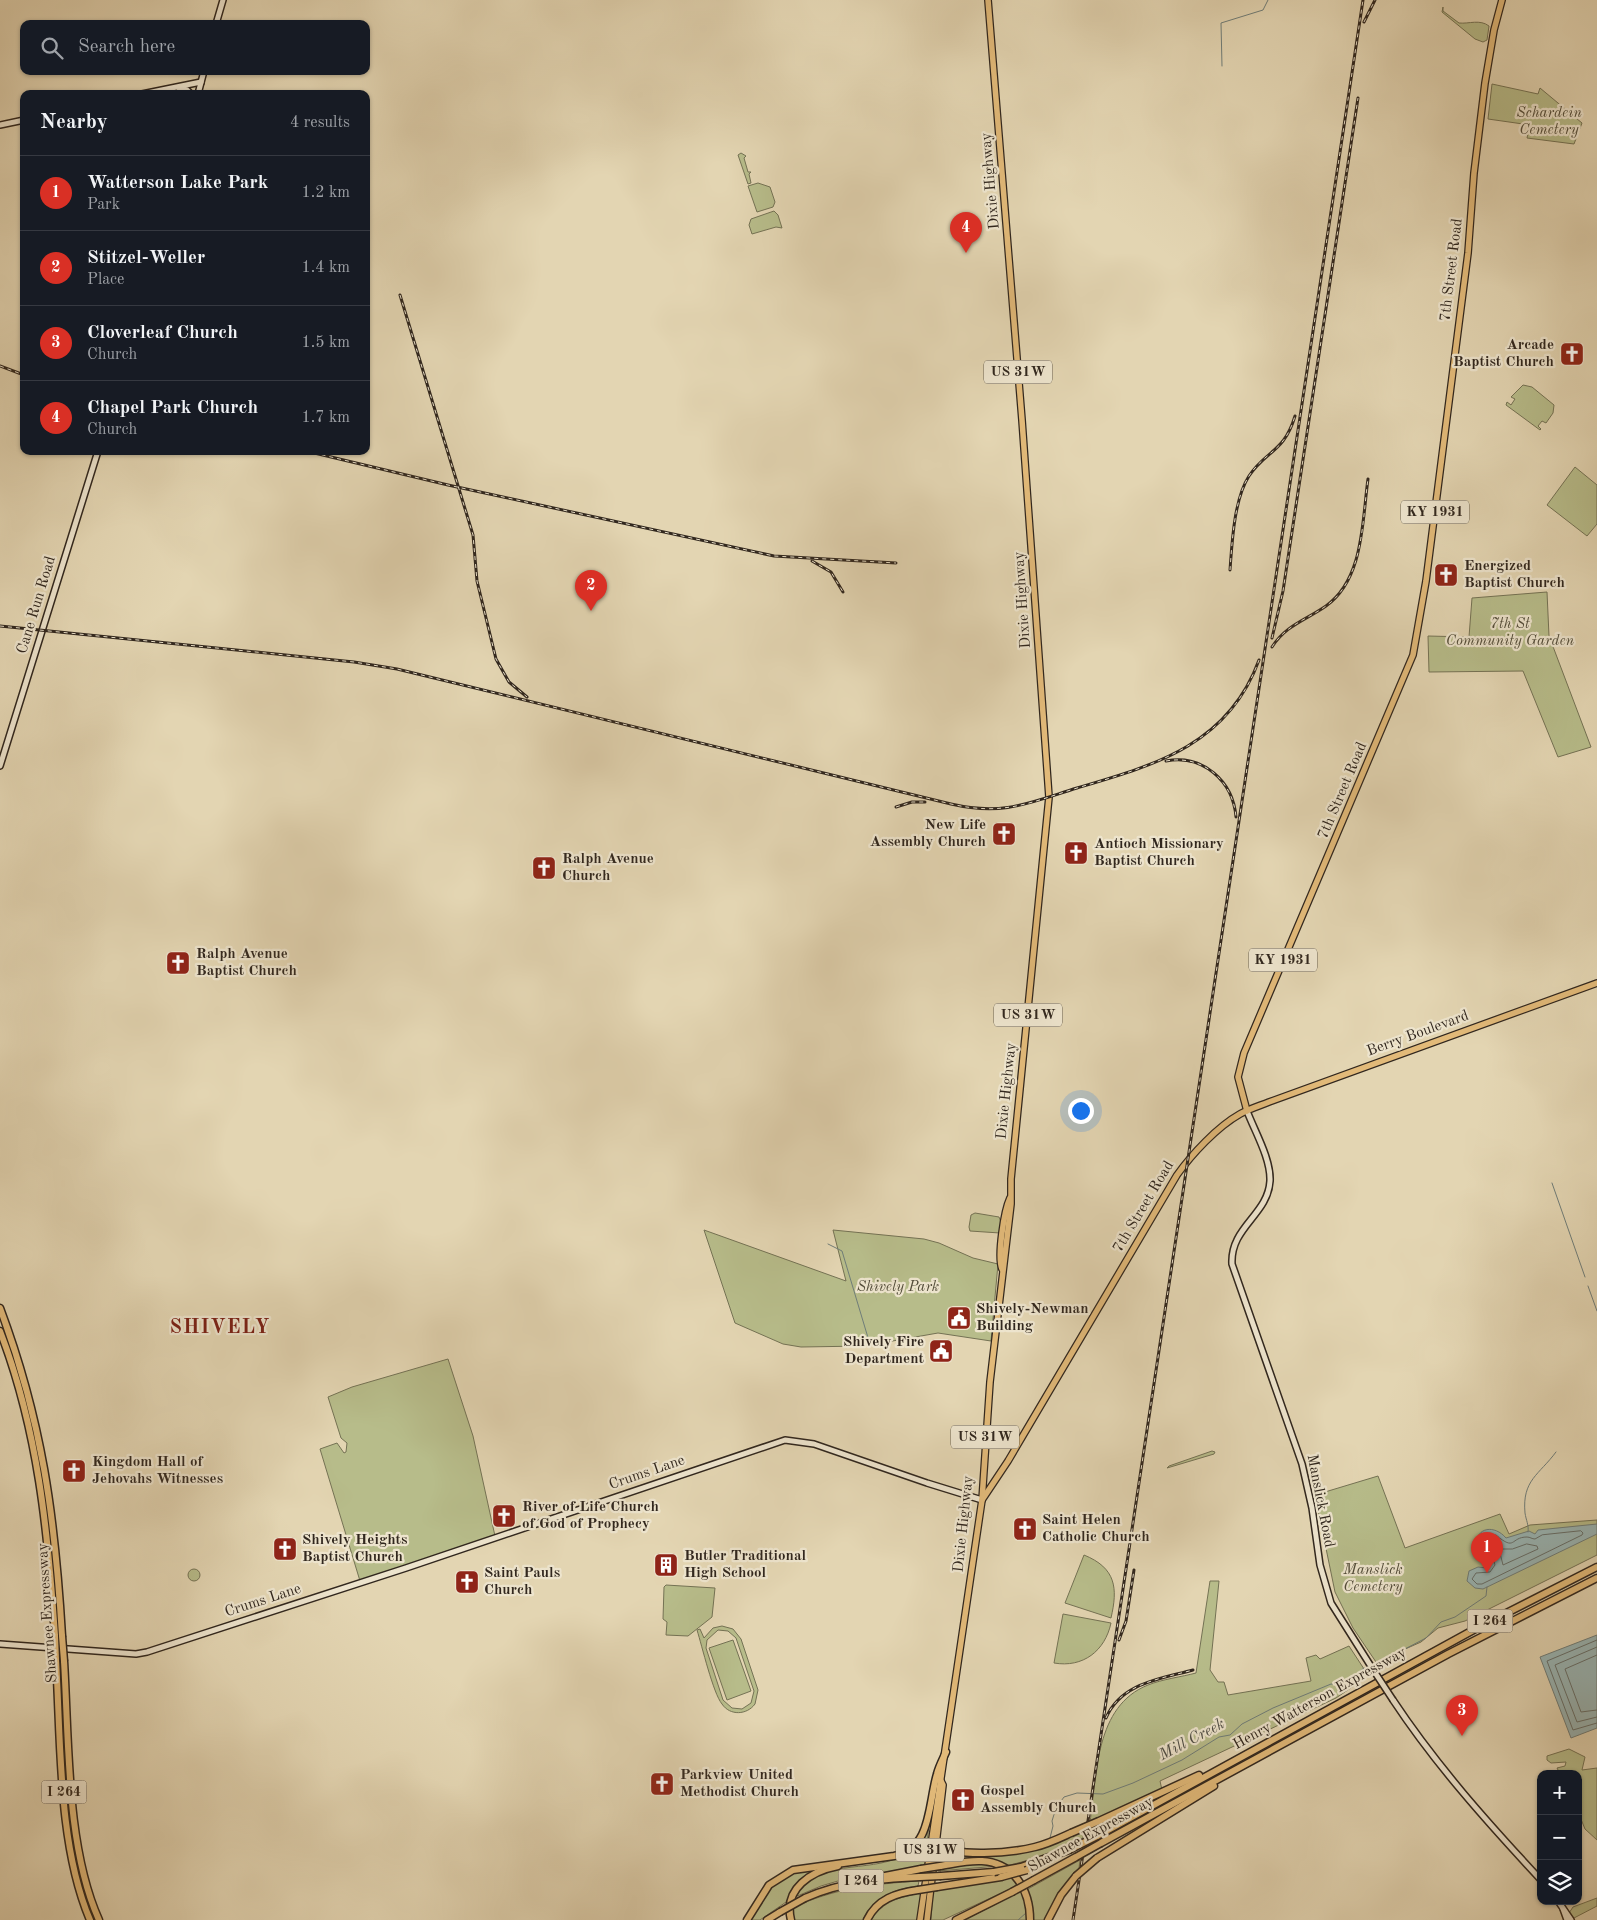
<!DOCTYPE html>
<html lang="en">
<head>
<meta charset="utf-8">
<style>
	:root { --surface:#171b24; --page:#242831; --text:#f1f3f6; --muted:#9ea1a6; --line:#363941; --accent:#d93025 }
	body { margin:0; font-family:"Old Standard TT",serif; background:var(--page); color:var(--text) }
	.controls { position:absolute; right:15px; bottom:15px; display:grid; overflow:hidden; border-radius:10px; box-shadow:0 1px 4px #0004 }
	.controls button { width:45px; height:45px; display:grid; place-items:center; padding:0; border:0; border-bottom:1px solid var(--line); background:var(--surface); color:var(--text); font:25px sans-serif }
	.you { position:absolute; left:1080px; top:1110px; width:18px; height:18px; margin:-12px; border:4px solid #fff; border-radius:50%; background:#1a73e8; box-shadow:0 0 0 8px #1a73e833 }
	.badge { display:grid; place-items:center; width:32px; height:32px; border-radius:50%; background:var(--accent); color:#fff; font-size:16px; font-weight:700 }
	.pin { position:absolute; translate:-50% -41px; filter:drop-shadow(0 1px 2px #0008) }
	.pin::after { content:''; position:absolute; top:26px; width:18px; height:15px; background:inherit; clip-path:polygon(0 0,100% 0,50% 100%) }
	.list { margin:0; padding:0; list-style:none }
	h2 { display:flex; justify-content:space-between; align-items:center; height:65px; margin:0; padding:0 20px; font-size:21px }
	h2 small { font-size:16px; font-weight:400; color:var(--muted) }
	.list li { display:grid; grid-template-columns:32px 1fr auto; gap:15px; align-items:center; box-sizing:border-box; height:75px; padding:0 20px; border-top:1px solid var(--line) }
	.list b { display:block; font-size:19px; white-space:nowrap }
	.list p { margin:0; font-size:16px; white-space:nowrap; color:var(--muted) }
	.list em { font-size:16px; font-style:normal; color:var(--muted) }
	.icon { flex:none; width:28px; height:28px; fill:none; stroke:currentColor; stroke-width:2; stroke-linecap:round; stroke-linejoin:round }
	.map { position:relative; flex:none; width:1597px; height:1920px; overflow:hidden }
	.search { position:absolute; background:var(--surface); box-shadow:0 1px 4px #0004; left:20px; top:20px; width:350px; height:55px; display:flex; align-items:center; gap:12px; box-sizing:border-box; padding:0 18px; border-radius:10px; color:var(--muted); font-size:19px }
	.panel { position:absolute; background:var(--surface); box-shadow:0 1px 4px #0004; left:20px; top:90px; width:350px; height:365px; border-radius:10px }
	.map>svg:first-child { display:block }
</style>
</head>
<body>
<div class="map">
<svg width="1597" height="1920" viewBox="0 0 1597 1920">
	<rect width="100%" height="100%" fill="#e3d5b2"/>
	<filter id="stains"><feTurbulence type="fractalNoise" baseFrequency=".004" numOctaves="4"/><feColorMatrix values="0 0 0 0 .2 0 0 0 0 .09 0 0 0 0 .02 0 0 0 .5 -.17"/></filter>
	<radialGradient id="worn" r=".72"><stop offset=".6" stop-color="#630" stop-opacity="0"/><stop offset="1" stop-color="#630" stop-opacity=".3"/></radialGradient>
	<g fill="#b7bc8a" stroke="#747254" fill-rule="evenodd">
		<path d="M1443 7V11L1459 23C1469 24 1480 19 1489 26L1487 40 1483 42 1475 39 1442 12Z"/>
		<path d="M1492 84 1538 94 1540 88 1582 123 1574 144 1527 138 1530 125 1488 119Z"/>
		<path d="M741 153 746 156 744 158 748 172H751L749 174 751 183 748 184 738 155Z"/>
		<path d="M758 183 770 187 775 202 773 207 757 212 748 186Z"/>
		<path d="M774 211 778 215 782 228 776 227 752 234 749 225 751 219Z"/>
		<path d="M1523 385 1532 387 1554 405 1553 413 1546 423 1542 421 1538 426 1541 429 1540 430 1506 405 1507 402 1511 405 1515 399 1511 397Z"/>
		<path d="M1575 467 1597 485V524L1587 536 1547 505Z"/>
		<path d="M1547 592 1549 636 1591 747 1558 757 1523 671 1429 672 1428 636 1469 637 1472 598Z"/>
		<path d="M975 1213 999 1217 1001 1222 1000 1233 970 1231 969 1227 971 1215Z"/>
		<path d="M704 1230 846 1281 833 1230 924 1239 939 1243 973 1258 998 1264 991 1341 938 1333 864 1346 801 1347 783 1344 735 1323Z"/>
		<path d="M448 1359 473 1436 495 1536 360 1581 320 1449 337 1443 344 1453 346 1452 347 1443 341 1438 328 1397 352 1387Z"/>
		<path d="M1212 1451 1215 1452 1214 1454 1167 1468 1169 1466Z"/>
		<path d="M1378 1476 1405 1548 1500 1514 1509 1534 1530 1525 1597 1520V1555L1465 1621 1438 1628 1421 1642 1376 1662 1353 1628 1335 1592 1315 1495Z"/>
		<path d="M1084 1555C1116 1568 1118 1588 1111 1618L1065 1603Z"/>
		<circle cx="194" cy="1575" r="6"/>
		<path d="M1210 1581H1219L1210 1670 1218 1682H1224L1228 1695 1311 1681 1306 1658 1316 1655 1320 1659 1349 1646 1366 1672 1358 1683 1336 1698 1160 1781 1162 1790 1090 1822C1097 1774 1095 1706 1148 1685 1163 1679 1181 1677 1196 1673Z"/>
		<path d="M666 1585 715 1588 712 1617 688 1636 666 1635 667 1622 663 1619 664 1587Z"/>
		<path d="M1063 1614 1111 1623C1105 1651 1083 1668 1054 1663Z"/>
		<path d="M722 1626 733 1629 741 1639 758 1690 755 1704C747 1715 730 1716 722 1704 713 1693 702 1646 697 1630L700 1629 704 1638 713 1628ZM718 1630 728 1631 736 1638 754 1691 751 1703 742 1709 732 1708 723 1700 706 1648 707 1640Z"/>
		<path d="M733 1640 751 1691 727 1700 709 1648Z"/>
		<path d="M1569 1749 1585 1757 1582 1770 1597 1768V1840L1585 1829 1578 1812V1774H1560L1557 1768 1565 1766 1566 1762 1551 1763 1547 1760V1756Z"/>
		<path d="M1128 1812 1088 1836 1089 1827Z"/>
		<path d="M929 1823 925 1866 848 1878 821 1886 795 1897C817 1857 867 1874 902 1856 912 1850 922 1833 929 1823Z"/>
		<path d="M1084 1829 1083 1838C1060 1850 1035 1859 1010 1865 1001 1866 993 1859 983 1858 969 1858 954 1862 940 1863L939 1850V1856L945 1857 947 1852 1016 1853Z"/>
		<path d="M1080 1860 1079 1868 1059 1892 1046 1920H1033L1028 1889Z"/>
		<path d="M975 1863 999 1866 938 1871 939 1868Z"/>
		<path d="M817 1868 799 1882 789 1900 760 1920H750C769 1887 777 1873 817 1868Z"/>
		<path d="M1014 1877 1019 1883 1010 1889 943 1920H931L933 1891Z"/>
		<path d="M919 1881 918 1886C895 1889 873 1897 863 1920H793V1908C833 1888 875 1884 919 1881Z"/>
		<path d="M1023 1890 1028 1920H965Z"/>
		<path d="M921 1893 918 1920H871C883 1901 900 1897 921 1893Z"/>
		<path d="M1597 1898V1906L1574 1918 1569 1913 1573 1907Z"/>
	</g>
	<g fill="#99b6b6" stroke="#6f7d79">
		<path d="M1597 1524V1534L1483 1589 1475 1588 1467 1581 1469 1571 1478 1567 1487 1568 1491 1564 1488 1556 1481 1555 1476 1546C1476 1526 1495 1525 1506 1538L1529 1531 1535 1534 1538 1530Z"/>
		<path d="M1597 1635V1728L1571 1738 1540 1657Z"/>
	</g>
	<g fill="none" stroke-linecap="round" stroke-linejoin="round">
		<g stroke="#656e6a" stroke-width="1">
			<path d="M1581 1531 1583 1533 1582 1535 1482 1584H1477L1472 1579 1476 1573 1490 1572 1495 1565 1492 1554 1484 1550 1481 1545 1482 1538 1486 1535H1496C1516 1552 1510 1537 1527 1537 1530 1537 1532 1539 1535 1539L1542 1535Z"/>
			<path d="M1527 1544 1537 1546 1538 1549 1503 1565 1499 1549H1512Z"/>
			<path d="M1597 1640 1547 1661 1573 1730 1597 1723"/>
			<path d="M1597 1647 1555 1665 1577 1722 1597 1717"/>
			<path d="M1597 1655 1565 1669 1581 1712 1597 1710"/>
		</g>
		<g stroke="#6f7d79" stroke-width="1">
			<path d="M1222 66 1221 23 1263 10 1268 0"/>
			<path d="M1552 1183 1585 1277"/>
			<path d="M828 1244 842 1251 869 1341"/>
			<path d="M1588 1286 1597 1311"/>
			<path d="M1528 1532C1529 1525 1526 1520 1525 1513 1522 1480 1539 1475 1556 1452"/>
			<path d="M1376 1664 1426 1638 1441 1622 1455 1617 1486 1596 1487 1587"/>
			<path d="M1050 1838 1053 1826 1052 1821 1056 1808 1064 1797 1077 1793 1103 1794 1133 1783 1182 1760 1219 1737 1230 1735 1242 1724 1273 1708 1331 1684 1338 1685 1342 1680 1347 1681 1353 1677H1359L1360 1671 1364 1668"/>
			<path d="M1018 1920 1026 1913"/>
		</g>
		<defs>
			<g id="secondary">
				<path d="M216 24 223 0"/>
				<path d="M179 88 187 90 191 94"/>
				<path d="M142 94 201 82"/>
				<path d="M198 94 204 71"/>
				<path d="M0 125 24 120"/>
				<path d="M0 766 98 451"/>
				<path d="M1247 1111C1255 1132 1271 1159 1270 1181 1268 1215 1230 1227 1232 1264L1302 1464 1312 1508 1320 1565 1331 1603 1372 1668"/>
				<path d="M0 1644 136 1654 147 1652 406 1568 785 1440 814 1444 927 1483 982 1500"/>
				<path d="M1393 1700C1436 1765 1488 1823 1541 1880"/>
				<path d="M1558 1901 1571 1920"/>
				<path d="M1563 1909 1567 1920"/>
			</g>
			<g id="primary">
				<path d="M1247 1111 1238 1077 1244 1053 1413 655 1426 581 1468 253 1474 173 1485 83 1494 30 1502 0"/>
				<path d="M1002 1269C997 1256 1004 1211 1010 1198"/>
				<path d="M982 1500 1008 1461 1177 1175C1192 1154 1217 1127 1240 1114 1249 1109 1259 1106 1269 1102L1597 983"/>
				<path d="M920 1920 982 1500 990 1382 1011 1204V1179L1049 797 1022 420 988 0"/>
				<path d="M927 1920 943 1785 941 1781"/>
			</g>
			<g id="highway">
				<path d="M0 1308C42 1420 55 1517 62 1636"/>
				<path d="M0 1331C38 1429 48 1532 55 1636"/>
				<path d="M56 1660C61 1742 58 1845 90 1920"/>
				<path d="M64 1661C69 1741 66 1847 99 1920"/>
				<path d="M1099 1821 1199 1775"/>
				<path d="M1097 1836 1477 1628 1597 1567"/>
				<path d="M1101 1843 1448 1654 1597 1578"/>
				<path d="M936 1844C956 1858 1011 1853 1035 1847 1048 1844 1060 1838 1071 1833"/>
				<path d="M1097 1858 1214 1786"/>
				<path d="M940 1866C953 1864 968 1860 982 1861 1014 1863 1030 1890 1030 1920"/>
				<path d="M1021 1867 1069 1850"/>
				<path d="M941 1876 994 1872"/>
				<path d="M880 1877 921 1869"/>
				<path d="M1034 1880 1076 1857"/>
				<path d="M937 1887 1001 1877"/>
				<path d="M805 1898C843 1881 879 1879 920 1877"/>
				<path d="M747 1920 769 1885 793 1870 894 1856C932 1849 928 1804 937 1774 939 1766 943 1759 946 1752"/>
				<path d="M767 1920 780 1912"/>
				<path d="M791 1920C783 1888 812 1871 838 1866"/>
				<path d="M867 1920C877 1899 896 1893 918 1890"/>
				<path d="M956 1920 1012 1892"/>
				<path d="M1048 1920 1061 1895 1076 1876"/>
			</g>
		</defs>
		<use href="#secondary" stroke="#31271e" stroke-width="8"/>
		<use href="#primary" stroke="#31271e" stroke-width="8"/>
		<use href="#highway" stroke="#31271e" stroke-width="9"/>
		<use href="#secondary" stroke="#ede4cd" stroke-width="5"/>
		<use href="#primary" stroke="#e2ba79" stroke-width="5.5"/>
		<use href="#highway" stroke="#e2ba79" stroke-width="6"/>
		<defs>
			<g id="rail">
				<path d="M1364 22 1375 0"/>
				<path d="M400 295 473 535 477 581 496 659 509 682 527 697"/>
				<path d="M0 366 24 375"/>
				<path d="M306 451 448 485 774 556 896 563"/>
				<path d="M812 561 831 572 843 592"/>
				<path d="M1230 570C1232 543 1234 499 1249 476 1266 450 1284 453 1295 416"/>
				<path d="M0 626 354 662 397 669 951 804C1003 816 1029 803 1077 788 1155 765 1228 745 1259 660"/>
				<path d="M1272 638 1283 591 1358 98"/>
				<path d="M1272 647C1286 625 1306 620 1326 606 1364 579 1362 521 1368 479"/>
				<path d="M1166 761C1203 754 1233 781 1236 817"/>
				<path d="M896 807 912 802H925"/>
				<path d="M1119 1640 1126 1621 1134 1570"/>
				<path d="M1106 1718C1121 1683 1160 1679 1193 1670"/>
				<path d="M1073 1920 1363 0"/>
			</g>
		</defs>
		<use href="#rail" stroke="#31271e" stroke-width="3"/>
		<use href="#rail" stroke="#ede4cd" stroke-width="1" stroke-dasharray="4" stroke-linecap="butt"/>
		<defs>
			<path id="secondary-bridge" d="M1372 1668 1393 1700"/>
			<g id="highway-bridge">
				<path d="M55 1636 56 1660"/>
				<path d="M62 1636 64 1661"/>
				<path d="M1071 1833 1099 1821"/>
				<path d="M1069 1850 1097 1836"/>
				<path d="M1076 1857 1101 1843"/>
				<path d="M921 1869 940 1866"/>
				<path d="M994 1872 1021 1867"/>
				<path d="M1076 1876 1097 1858"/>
				<path d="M920 1877 941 1876"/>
				<path d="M1001 1877 1027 1870"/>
				<path d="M918 1890 937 1887"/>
				<path d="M1012 1892 1034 1880"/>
				<path d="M780 1912 805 1898"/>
			</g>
		</defs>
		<use href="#secondary-bridge" stroke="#31271e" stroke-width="8" stroke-linecap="butt"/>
		<use href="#highway-bridge" stroke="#31271e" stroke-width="9" stroke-linecap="butt"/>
		<use href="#secondary-bridge" stroke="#ede4cd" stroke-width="5"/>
		<use href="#highway-bridge" stroke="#e2ba79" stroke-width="6"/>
	</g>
	<defs>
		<symbol id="church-square" viewBox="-11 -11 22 22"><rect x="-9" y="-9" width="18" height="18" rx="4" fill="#8f2418" stroke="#ede4cd"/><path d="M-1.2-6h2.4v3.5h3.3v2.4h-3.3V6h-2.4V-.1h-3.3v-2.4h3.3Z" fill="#fff"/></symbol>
		<symbol id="civic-square" viewBox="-11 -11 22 22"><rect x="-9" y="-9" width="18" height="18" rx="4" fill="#8f2418" stroke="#ede4cd"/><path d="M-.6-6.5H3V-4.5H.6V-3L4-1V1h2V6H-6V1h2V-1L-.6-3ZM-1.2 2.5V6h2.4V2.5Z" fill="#fff"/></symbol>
		<symbol id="building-square" viewBox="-11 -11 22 22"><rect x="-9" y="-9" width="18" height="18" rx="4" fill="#8f2418" stroke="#ede4cd"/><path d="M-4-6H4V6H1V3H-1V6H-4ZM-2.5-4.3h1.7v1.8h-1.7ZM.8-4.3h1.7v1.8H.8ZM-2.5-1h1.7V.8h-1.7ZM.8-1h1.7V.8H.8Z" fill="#fff"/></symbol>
	</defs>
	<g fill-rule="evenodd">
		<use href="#church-square" x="1558" y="340" width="28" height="28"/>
		<use href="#church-square" x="1432" y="561" width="28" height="28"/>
		<use href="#church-square" x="990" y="820" width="28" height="28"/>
		<use href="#church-square" x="1062" y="839" width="28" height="28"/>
		<use href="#church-square" x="530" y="854" width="28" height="28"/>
		<use href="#church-square" x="164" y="949" width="28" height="28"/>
		<use href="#civic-square" x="945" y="1304" width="28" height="28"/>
		<use href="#civic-square" x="927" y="1337" width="28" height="28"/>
		<use href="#church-square" x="60" y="1457" width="28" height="28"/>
		<use href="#church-square" x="490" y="1502" width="28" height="28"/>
		<use href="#church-square" x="1011" y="1515" width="28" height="28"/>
		<use href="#church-square" x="271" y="1535" width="28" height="28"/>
		<use href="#building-square" x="652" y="1551" width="28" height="28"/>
		<use href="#church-square" x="453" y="1568" width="28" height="28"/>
		<use href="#church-square" x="648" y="1770" width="28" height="28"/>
		<use href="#church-square" x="949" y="1786" width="28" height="28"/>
	</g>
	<g text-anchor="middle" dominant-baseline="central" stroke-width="4.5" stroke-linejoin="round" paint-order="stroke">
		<g fill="#ede4cd" stroke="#696052" stroke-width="1">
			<rect x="984" y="360.5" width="68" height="23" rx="4"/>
			<rect x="1401" y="500.5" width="68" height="23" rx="4"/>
			<rect x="1249" y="948.5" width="68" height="23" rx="4"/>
			<rect x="994" y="1003.5" width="68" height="23" rx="4"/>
			<rect x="951" y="1425.5" width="68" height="23" rx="4"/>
			<rect x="1467.5" y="1609.5" width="45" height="23" rx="4"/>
			<rect x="41.5" y="1780.5" width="45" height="23" rx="4"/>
			<rect x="896" y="1838.5" width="68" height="23" rx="4"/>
			<rect x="838.5" y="1869.5" width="45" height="23" rx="4"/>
		</g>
		<g font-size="14" font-weight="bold" fill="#31271e">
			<text x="1018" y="372">US 31W</text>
			<text x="1435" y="512">KY 1931</text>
			<text x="1283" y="960">KY 1931</text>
			<text x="1028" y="1015">US 31W</text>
			<text x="985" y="1437">US 31W</text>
			<text x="1490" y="1621">I 264</text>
			<text x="64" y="1792">I 264</text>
			<text x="930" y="1850">US 31W</text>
			<text x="861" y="1881">I 264</text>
		</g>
		<g font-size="15" font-style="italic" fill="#524c39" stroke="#ede4cd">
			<text x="1549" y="113">Schardein<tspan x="1549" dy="17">Cemetery</tspan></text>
			<text x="1510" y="624">7th St<tspan x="1510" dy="17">Community Garden</tspan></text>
			<text x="898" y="1287">Shively Park</text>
			<text x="1373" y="1570">Manslick<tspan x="1373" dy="17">Cemetery</tspan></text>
		</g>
		<g font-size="15" fill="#31271e" stroke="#ede4cd">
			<text transform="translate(991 181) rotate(-95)">Dixie Highway</text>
			<text transform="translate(1452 270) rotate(-83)">7th Street Road</text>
			<text transform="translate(1023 600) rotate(-94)">Dixie Highway</text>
			<text transform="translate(37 605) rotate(-73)">Cane Run Road</text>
			<text transform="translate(1343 791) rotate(-67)">7th Street Road</text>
			<text transform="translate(1418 1034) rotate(-20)">Berry Boulevard</text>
			<text transform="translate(1007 1091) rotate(-84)">Dixie Highway</text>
			<text transform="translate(1144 1207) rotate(-59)">7th Street Road</text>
			<text transform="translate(647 1473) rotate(-19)">Crums Lane</text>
			<text transform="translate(1320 1501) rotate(79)">Manslick Road</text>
			<text transform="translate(964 1524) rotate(-84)">Dixie Highway</text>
			<text transform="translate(263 1601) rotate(-18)">Crums Lane</text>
			<text transform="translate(48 1613) rotate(-94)">Shawnee Expressway</text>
			<text transform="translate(1320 1699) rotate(-29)">Henry Watterson Expressway</text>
			<text transform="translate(1091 1835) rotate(-29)">Shawnee Expressway</text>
		</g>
		<g font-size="15" font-weight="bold" fill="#31271e" stroke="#ede4cd" text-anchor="start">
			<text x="1554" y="345" text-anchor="end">Arcade<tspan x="1554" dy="17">Baptist Church</tspan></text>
			<text x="1464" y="566">Energized<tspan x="1464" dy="17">Baptist Church</tspan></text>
			<text x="986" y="825" text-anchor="end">New Life<tspan x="986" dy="17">Assembly Church</tspan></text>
			<text x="1094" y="844">Antioch Missionary<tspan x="1094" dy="17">Baptist Church</tspan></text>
			<text x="562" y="859">Ralph Avenue<tspan x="562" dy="17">Church</tspan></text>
			<text x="196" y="954">Ralph Avenue<tspan x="196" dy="17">Baptist Church</tspan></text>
			<text x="976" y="1309">Shively-Newman<tspan x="976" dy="17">Building</tspan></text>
			<text x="924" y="1342" text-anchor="end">Shively Fire<tspan x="924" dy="17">Department</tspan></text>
			<text x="92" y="1462">Kingdom Hall of<tspan x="92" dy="17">Jehovahs Witnesses</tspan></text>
			<text x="522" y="1507">River of Life Church<tspan x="522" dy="17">of God of Prophecy</tspan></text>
			<text x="1042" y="1520">Saint Helen<tspan x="1042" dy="17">Catholic Church</tspan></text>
			<text x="302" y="1540">Shively Heights<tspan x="302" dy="17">Baptist Church</tspan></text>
			<text x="684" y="1556">Butler Traditional<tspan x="684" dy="17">High School</tspan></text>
			<text x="484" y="1573">Saint Pauls<tspan x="484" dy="17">Church</tspan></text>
			<text x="680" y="1775">Parkview United<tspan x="680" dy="17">Methodist Church</tspan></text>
			<text x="980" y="1791">Gospel<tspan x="980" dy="17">Assembly Church</tspan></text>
		</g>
		<g font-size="16" font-style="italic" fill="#4b4b44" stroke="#ede4cd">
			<text transform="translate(1192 1740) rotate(-28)">Mill Creek</text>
		</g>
		<g font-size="20" font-weight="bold" letter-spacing="1" fill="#7a1f14" stroke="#ede4cd">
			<text x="220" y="1328">SHIVELY</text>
		</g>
	</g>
	<rect width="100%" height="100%" filter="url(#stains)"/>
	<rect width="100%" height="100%" fill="url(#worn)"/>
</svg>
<div class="controls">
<button>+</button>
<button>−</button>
<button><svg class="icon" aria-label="layers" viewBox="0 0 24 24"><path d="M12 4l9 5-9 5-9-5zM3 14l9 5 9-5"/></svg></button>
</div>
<div class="you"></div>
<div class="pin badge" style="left:1487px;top:1573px">1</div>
<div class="pin badge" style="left:591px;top:611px">2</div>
<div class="pin badge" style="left:1462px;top:1736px">3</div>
<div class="pin badge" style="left:966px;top:253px">4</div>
<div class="search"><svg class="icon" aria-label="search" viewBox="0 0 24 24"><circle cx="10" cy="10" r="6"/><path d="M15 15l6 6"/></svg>Search here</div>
<section class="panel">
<h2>Nearby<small>4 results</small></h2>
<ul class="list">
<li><span class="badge">1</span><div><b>Watterson Lake Park</b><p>Park</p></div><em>1.2 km</em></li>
<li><span class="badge">2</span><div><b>Stitzel-Weller</b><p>Place</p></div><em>1.4 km</em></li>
<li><span class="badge">3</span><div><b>Cloverleaf Church</b><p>Church</p></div><em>1.5 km</em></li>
<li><span class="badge">4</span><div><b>Chapel Park Church</b><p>Church</p></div><em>1.7 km</em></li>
</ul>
</section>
</div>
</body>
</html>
